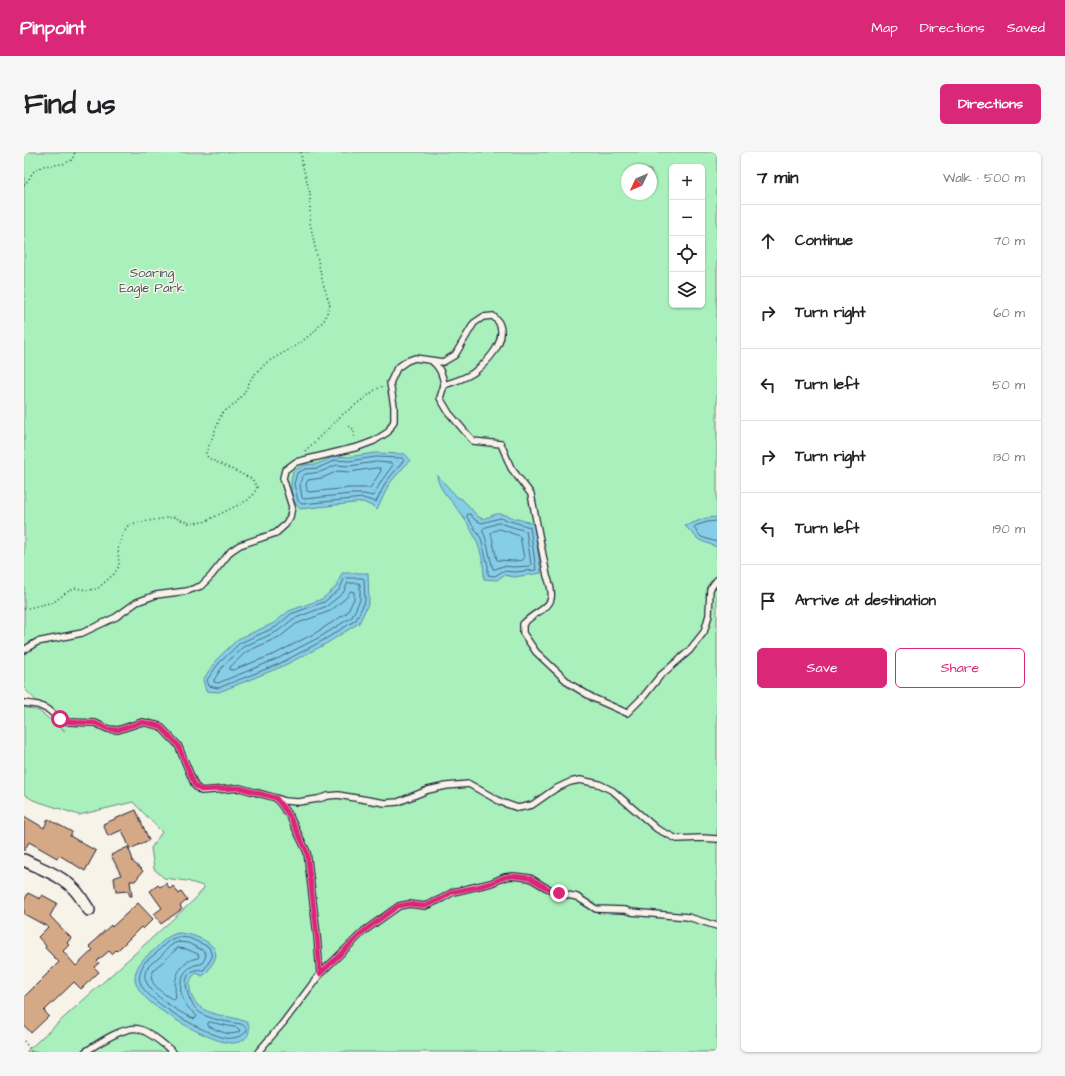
<!DOCTYPE html>
<html lang="en">
<head>
<meta charset="utf-8">
<style>
	:root { --surface:#fff; --page:#f6f6f6; --text:#202124; --muted:#757577; --line:#e0e0e0; --accent:#db2777 }
	body { margin:0; font-family:"Architects Daughter",sans-serif; background:var(--page); color:var(--text) }
	.controls { position:absolute; right:12px; top:12px; display:grid; overflow:hidden; border-radius:6px; box-shadow:0 1px 3px #0004 }
	.controls button { width:36px; height:36px; display:grid; place-items:center; padding:0; border:0; border-bottom:1px solid var(--line); background:var(--surface); color:var(--text); font:20px sans-serif }
	.compass { position:absolute; left:597px; top:12px; width:36px; height:36px; border-radius:50%; background:var(--surface); box-shadow:0 1px 3px #0004; rotate:226deg }
	.stop { position:absolute; width:12px; height:12px; margin:-9px; border:3px solid #db2777; border-radius:50%; background:#fff }
	.stop.end { background:#db2777; border-color:#fff; box-shadow:0 1px 4px #0008 }
	.list { margin:0; padding:0; list-style:none }
	h2 { display:flex; justify-content:space-between; align-items:center; height:52px; margin:0; padding:0 16px; font-size:17px }
	h2 small { font-size:13px; font-weight:400; color:var(--muted) }
	.list li { display:grid; grid-template-columns:26px 1fr auto; gap:12px; align-items:center; box-sizing:border-box; height:72px; padding:0 16px; border-top:1px solid var(--line) }
	.list b { display:block; font-size:15px; white-space:nowrap }
	.list em { font-size:13px; font-style:normal; color:var(--muted) }
	.actions { display:flex; gap:8px; padding:12px 16px }
	.actions a { flex:1; padding:9px 0; border:1px solid var(--accent); border-radius:6px; text-align:center; font-size:14px; color:var(--accent) }
	.actions .main { background:var(--accent); color:#fff }
	.icon { flex:none; width:22px; height:22px; fill:none; stroke:currentColor; stroke-width:2; stroke-linecap:round; stroke-linejoin:round }
	.map { position:relative; flex:none; width:693px; height:900px; overflow:hidden; border-radius:6px }
	header { display:flex; align-items:center; gap:24px; box-sizing:border-box; height:56px; padding:0 20px; background:var(--accent); color:#fff }
	header strong { font-size:19px }
	nav { display:flex; gap:22px; margin-inline-start:auto; font-size:14px }
	.intro { display:flex; align-items:center; justify-content:space-between; box-sizing:border-box; height:96px; padding:0 24px }
	h1 { margin:0; font-size:28px }
	.button { padding:10px 18px; border-radius:6px; background:var(--accent); color:#fff; font-size:14px; font-weight:700 }
	main { display:flex; gap:24px; padding:0 24px }
	aside { flex:1; background:var(--surface); border-radius:6px; box-shadow:0 1px 3px #0004 }
	.map>svg:first-child { display:block }
</style>
</head>
<body>
<header>
<strong>Pinpoint</strong>
<nav><a>Map</a><a>Directions</a><a>Saved</a></nav>
</header>
<div class="intro"><h1>Find us</h1><a class="button">Directions</a></div>
<main>
<div class="map">
<svg width="693" height="900" viewBox="0 0 693 900">
	<rect width="100%" height="100%" fill="#f7f3e8"/>
	<filter id="ink" filterUnits="userSpaceOnUse"><feTurbulence type="fractalNoise" baseFrequency=".025" numOctaves="2"/><feDisplacementMap in="SourceGraphic" scale="8" xChannelSelector="R" yChannelSelector="G"/><feConvolveMatrix kernelMatrix="1 2 1 2 8 2 1 2 1" color-interpolation-filters="sRGB"/></filter>
	<g filter="url(#ink)">
		<path fill="#a9f0bc" stroke="#66897c" fill-rule="evenodd" d="M0 0H693V900H2L171 747 180 736 179 734 163 729 140 726 130 717 127 696 138 680 109 650 55 663 9 648 0 642V555L15 559 41 579 0 536ZM648 15H678V153H648ZM603 18H627V42H603Z"/>
		<g fill="#86cee7" stroke="#5e89a2">
			<path d="M351 301 381 302 386 308 365 332 353 358 350 355 339 350 276 357C265 346 266 333 269 319L280 313 293 312 312 304 324 305Z"/>
			<path d="M413 323 433 345 438 347 444 353 453 364 459 367 472 362H477L510 372 517 421 490 425 480 423 473 428 460 427C460 398 449 377 431 354 424 345 414 336 413 323Z"/>
			<path d="M693 365V395L675 388 661 374 682 366Z"/>
			<path d="M318 421H344L345 450 335 471 300 493 257 515 195 540 182 539 179 528 192 508 214 487 250 471 265 459 298 447 312 435Z"/>
			<path d="M155 781C170 782 203 793 188 812 185 817 184 821 178 824L173 821C162 826 165 843 172 851 176 856 182 859 188 861 200 865 213 865 224 871 228 883 221 890 209 891 190 892 139 862 125 849 120 845 115 838 112 832 108 822 116 809 124 803 135 795 141 783 155 781Z"/>
		</g>
		<g fill="none" stroke-linecap="round" stroke-linejoin="round">
			<g stroke="#4a6780" stroke-width="1">
				<path d="M352 305 378 306 380 308 362 330 352 350 339 346 278 352 274 349 270 332 273 321 281 317 294 316 312 308 325 309Z"/>
				<path d="M352 310 367 311 369 313 358 328 349 344 340 342H327L280 347 278 346 276 332 278 324 282 322 296 320 313 313 325 314Z"/>
				<path d="M352 316H356L357 319 346 336H326L285 340 283 339 282 332 284 328 298 326 314 319 325 320Z"/>
				<path d="M444 362H446L451 368 458 371 476 366 506 375 512 418 490 420 479 419 471 424 464 423V414L457 386 443 365Z"/>
				<path d="M693 369 683 370 671 374 670 376 677 385 693 390"/>
				<path d="M475 371 502 379 507 412 506 414 490 415 479 414 471 417H469L461 384 458 378 460 376Z"/>
				<path d="M476 377 496 384 500 406 499 408 490 409 473 408 467 381 468 380Z"/>
				<path d="M321 426H339L340 427 341 449 332 468 298 489 255 512 194 536 185 534 183 528 195 511 216 491 252 475 267 462 300 450 315 438Z"/>
				<path d="M324 431H334L336 432V448L328 465 296 485 253 507 194 531 190 530V528L199 514 219 495 254 479 269 467 303 454 319 441Z"/>
				<path d="M327 439 330 440V447L323 461 293 480 251 502 209 518H206V515L222 500 257 484 272 472 306 459 322 446Z"/>
				<path d="M155 785 165 786 185 795 188 805 180 818C177 818 174 817 171 818 154 824 165 852 175 860 186 868 204 870 217 872 233 880 211 888 201 886 182 882 121 849 116 830 114 824 118 814 121 810 124 807 128 805 131 802 139 795 144 786 155 785Z"/>
				<path d="M155 790 164 791 180 799 182 804 178 812C161 812 153 829 158 844 161 853 166 858 173 864L171 867C158 863 117 838 121 821 123 813 130 810 136 805 142 799 146 791 155 790Z"/>
				<path d="M154 796 162 797 174 802 175 804 174 806C153 809 149 829 152 846L150 848C141 843 120 830 130 818 132 814 137 812 140 809 145 805 148 800 154 796Z"/>
				<path d="M186 870 214 876 216 879C206 886 194 878 184 874V871Z"/>
			</g>
		</g>
		<g fill="#d5a986" stroke="#22223b">
			<path d="M112 658 125 688 106 697 98 678 84 684 79 672Z"/>
			<path d="M0 664 20 676 24 667 48 680 46 684 72 699 61 719 35 703 33 706 5 690 0 699Z"/>
			<path d="M104 695 108 705 109 710 119 719 111 729H106L108 744H106L104 739 92 740 90 726 97 723 87 703Z"/>
			<path d="M142 731 146 737 149 734 155 742 157 740 163 748 156 754 158 757 137 772 130 762 138 756 126 739 134 733 136 735Z"/>
			<path d="M4 741 16 747 18 743 33 751 26 764 47 786 43 791 45 793 39 799 52 814 69 798 65 794 72 788H71L87 773 88 775 114 751 129 767 119 777 117 775 93 799 92 798 88 802 85 799 73 809 75 811 70 815 75 820 57 837 50 830 20 859 25 864 7 881 0 873V845L35 810 21 796 22 794 14 785 24 775 0 762V749Z"/>
		</g>
		<g fill="none" stroke-linecap="round" stroke-linejoin="round">
			<defs>
				<g id="lane">
					<path d="M408 209C416 215 419 223 420 233"/>
					<path d="M0 498 13 490 58 481 92 465 113 450 132 443 163 439 177 434 187 424 207 399 216 393 252 381 261 373 266 365 268 355 259 326 261 318 272 310 334 295 350 289 364 280 370 269V254L366 231 373 216 383 209 391 206 419 210 431 203 450 171 459 165 469 164C471 166 474 169 475 171 484 190 462 211 449 221 440 227 429 230 420 233L416 246 425 261 449 289 477 292 487 316 507 342 523 424C536 458 518 453 499 472V481L512 500 546 532 569 546 603 561 620 544 636 524 665 499 680 480 685 463 686 437 693 428"/>
					<path d="M0 551 14 553 25 558 35 567 45 570 71 571 84 577 94 578 118 570 136 574 154 593 171 634 177 639 216 636 252 646 266 665 283 700 293 783 296 822 259 871 234 900"/>
					<path d="M252 646 261 649 274 650 294 647 304 644 314 643 361 651 374 650 404 638 422 634 445 632 477 650 494 656 508 653 531 637 546 630 556 628 575 632 589 639 633 677 653 687 678 686 693 687"/>
					<path d="M296 822 340 779 375 754 385 752 401 754 417 747 429 740 467 731 481 725 489 724 506 726 521 735 535 741 553 745 572 757 601 758 607 760 664 765 693 774"/>
					<path d="M61 900C73 892 101 873 115 877 128 881 139 892 149 900"/>
				</g>
				<path id="street" d="M0 708C17 717 37 723 50 737 56 743 60 751 65 758"/>
			</defs>
			<use href="#lane" stroke="#22223b" stroke-width="8"/>
			<use href="#street" stroke="#22223b" stroke-width="14"/>
			<g stroke="#22223b" stroke-width="1.5" stroke-dasharray="1 3" stroke-linecap="butt">
				<path d="M0 33 5 27 9 20 19 14 39 12 48 8 51 0"/>
				<path d="M325 274C332 278 329 280 331 288"/>
				<path d="M281 299 318 263 351 238 359 234"/>
				<path d="M0 457 30 450 43 440 52 436 63 438 73 437 90 422 95 414 94 397 99 381 105 372 149 365 165 371 180 370 224 348 230 342 233 335 228 327 184 306 182 301 198 261 211 252 219 243 228 225 242 211 273 193 290 180 301 167 306 152 299 132 286 71V41L278 11 277 0"/>
				<path d="M0 889 8 900"/>
			</g>
			<use href="#lane" stroke="#f7f3e8" stroke-width="5.5"/>
			<use href="#street" stroke="#f7f3e8" stroke-width="11"/>
		</g>
	</g>
	<g fill="none" stroke-linecap="round" stroke-linejoin="round" filter="url(#ink)">
		<path stroke="#db2777" stroke-width="5" d="M36 567 45 570 71 571 84 577 94 578 118 570 136 574 154 593 171 634 177 638 216 636 252 646 266 665 283 700 293 783 296 822 340 779 374 754 385 752 401 754 417 747 428 740 453 735 467 731 481 725 489 724 506 726 521 735 535 741"/>
	</g>
	<g text-anchor="middle" dominant-baseline="central" stroke-width="3" stroke-linejoin="round" paint-order="stroke">
		<g font-size="13" fill="#44565b" stroke="#f7f3e8">
			<text x="128" y="121">Soaring<tspan x="128" dy="15">Eagle Park</tspan></text>
		</g>
	</g>
</svg>
<div class="controls">
<button>+</button>
<button>−</button>
<button><svg class="icon" aria-label="locate" viewBox="0 0 24 24"><circle cx="12" cy="12" r="6"/><path d="M12 2v4M12 18v4M2 12h4M18 12h4"/></svg></button>
<button><svg class="icon" aria-label="layers" viewBox="0 0 24 24"><path d="M12 4l9 5-9 5-9-5zM3 14l9 5 9-5"/></svg></button>
</div>
<svg class="compass" viewBox="-18 -18 36 36"><path d="M0-13l5 13h-10z" fill="#e53935"/><path d="M0 13l5-13h-10z" fill="#757577"/></svg>
<div class="stop" style="left:36px;top:567px"></div>
<div class="stop end" style="left:535px;top:741px"></div>
</div>
<aside>
<h2>7 min<small>Walk · 500 m</small></h2>
<ul class="list">
<li><svg class="icon" aria-label="ahead" viewBox="0 0 24 24"><path d="M12 20V5M6 11l6-6 6 6"/></svg><div><b>Continue</b></div><em>70 m</em></li>
<li><svg class="icon" aria-label="right" viewBox="0 0 24 24"><path d="M7 20v-9h11M14 6l5 5-5 5"/></svg><div><b>Turn right</b></div><em>60 m</em></li>
<li><svg class="icon" aria-label="left" viewBox="0 0 24 24"><path d="M17 20v-9H6M10 6l-5 5 5 5"/></svg><div><b>Turn left</b></div><em>50 m</em></li>
<li><svg class="icon" aria-label="right" viewBox="0 0 24 24"><path d="M7 20v-9h11M14 6l5 5-5 5"/></svg><div><b>Turn right</b></div><em>130 m</em></li>
<li><svg class="icon" aria-label="left" viewBox="0 0 24 24"><path d="M17 20v-9H6M10 6l-5 5 5 5"/></svg><div><b>Turn left</b></div><em>190 m</em></li>
<li><svg class="icon" aria-label="arrive" viewBox="0 0 24 24"><path d="M6 21V4h12l-3 4 3 4H6"/></svg><div><b>Arrive at destination</b></div></li>
</ul>
<div class="actions"><a class="main">Save</a><a>Share</a></div>
</aside>
</main>
</body>
</html>
